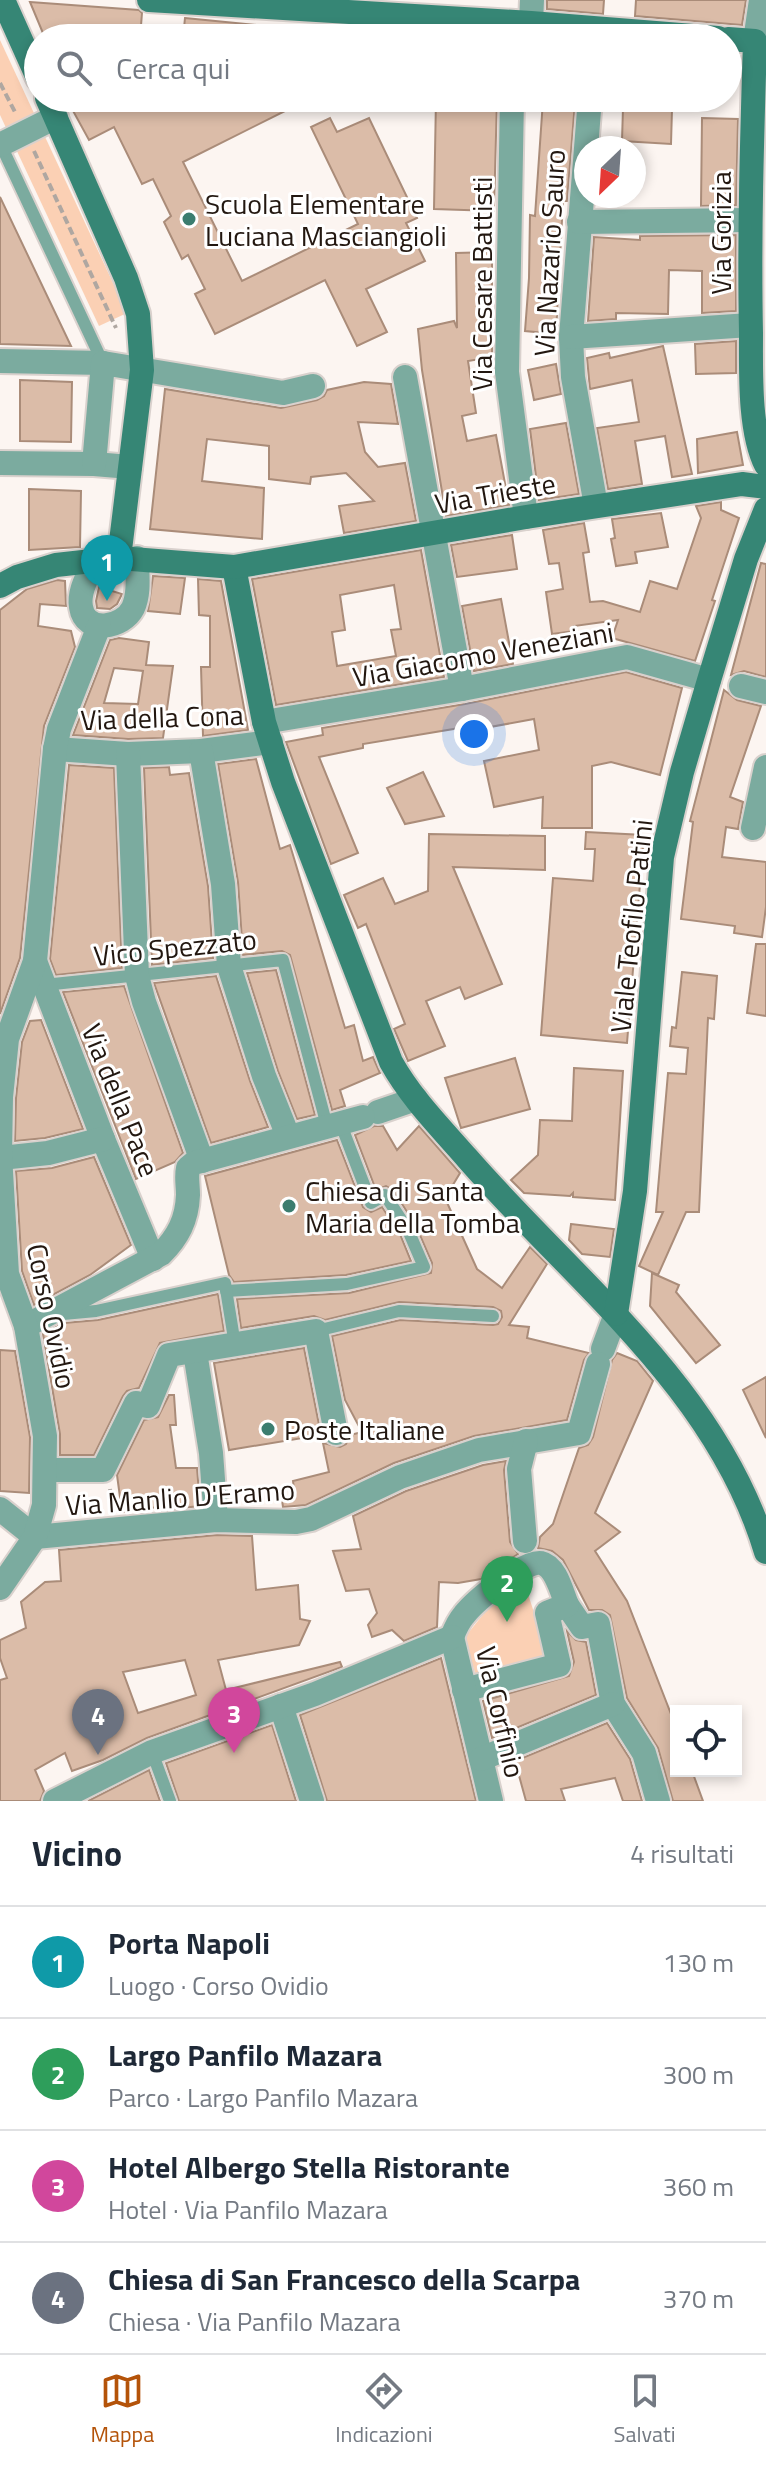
<!DOCTYPE html>
<html lang="it">
<head>
<meta charset="utf-8">
<style>
	:root { --surface:#fff; --page:#f6f6f7; --text:#1f2937; --muted:#747a83; --line:#e0e1e3; --accent:#b45309 }
	body { margin:0; font-family:"Titillium Web",sans-serif; background:var(--page); color:var(--text) }
	.controls { position:absolute; right:24px; bottom:24px; display:grid; overflow:hidden; border-radius:0px; box-shadow:0 4px 12px #0003 }
	.controls button { width:72px; height:72px; display:grid; place-items:center; padding:0; border:0; border-bottom:2px solid var(--line); background:var(--surface); color:var(--text); font:40px sans-serif }
	.compass { position:absolute; left:574px; top:136px; width:72px; height:72px; border-radius:50%; background:var(--surface); box-shadow:0 4px 12px #0003; rotate:205deg }
	.you { position:absolute; left:474px; top:734px; width:28px; height:28px; margin:-20px; border:6px solid #fff; border-radius:50%; background:#1a73e8; box-shadow:0 0 0 12px #1a73e833 }
	.badge { display:grid; place-items:center; width:52px; height:52px; border-radius:50%; background:var(--accent); color:#fff; font-size:26px; font-weight:700 }
	.pin { position:absolute; translate:-50% -66px; filter:drop-shadow(0 2px 4px #0008) }
	.pin::after { content:''; position:absolute; top:42px; width:28px; height:24px; background:inherit; clip-path:polygon(0 0,100% 0,50% 100%) }
	.list { margin:0; padding:0; list-style:none }
	h2 { display:flex; justify-content:space-between; align-items:center; height:104px; margin:0; padding:0 32px; font-size:34px }
	h2 small { font-size:26px; font-weight:400; color:var(--muted) }
	.list li { display:grid; grid-template-columns:52px 1fr auto; gap:24px; align-items:center; box-sizing:border-box; height:112px; padding:0 32px; border-top:2px solid var(--line) }
	.list b { display:block; font-size:30px; white-space:nowrap }
	.list p { margin:0; font-size:26px; white-space:nowrap; color:var(--muted) }
	.list em { font-size:26px; font-style:normal; color:var(--muted) }
	.icon { flex:none; width:44px; height:44px; fill:none; stroke:currentColor; stroke-width:2; stroke-linecap:round; stroke-linejoin:round }
	.map { position:relative; flex:none; width:766px; height:1801px; overflow:hidden }
	.search { position:absolute; background:var(--surface); box-shadow:0 4px 12px #0003; left:24px; right:24px; top:24px; height:88px; display:flex; align-items:center; gap:20px; box-sizing:border-box; padding:0 28px; border-radius:44px; color:var(--muted); font-size:30px }
	.sheet { height:552px; background:var(--surface) }
	nav { display:flex; justify-content:space-around; align-items:center; box-sizing:border-box; height:112px; border-top:2px solid var(--line); background:var(--surface); font-size:22px; color:var(--muted) }
	nav a { display:grid; justify-items:center; gap:4px }
	nav .on { color:var(--accent) }
	.map>svg:first-child { display:block }
</style>
</head>
<body>
<div class="map">
<svg width="766" height="1801" viewBox="0 0 766 1801">
	<rect width="100%" height="100%" fill="#fcf5f1"/>
	<g fill="#fbd0b4">
		<path d="M0 40 127 313 99 326 0 115Z"/>
		<path d="M526 1588 550 1661 477 1679 464 1638 490 1606Z"/>
	</g>
	<g fill="#dbbca8" stroke="#aa8c79" stroke-width="2" fill-rule="evenodd">
		<path d="M547 0H604L603 14 547 9Z"/>
		<path d="M636 0H746L742 25 635 16Z"/>
		<path d="M30 2 139 10 142 13 140 38H45Z"/>
		<path d="M185 18 276 27 275 38H183Z"/>
		<path d="M66 98H279L285 111 183 162 242 281 358 224 311 127 330 118 337 132 369 118 417 218 406 223 425 261 366 289 387 332 357 346 325 280 215 334 195 294 205 289 188 255 182 259 164 222 171 216 153 179 142 184 114 127 89 140Z"/>
		<path d="M436 98H497L494 211 434 209Z"/>
		<path d="M543 100 575 102 567 201H563L556 334 525 331 529 278 530 215 535 216Z"/>
		<path d="M623 108 672 109 671 144 622 141Z"/>
		<path d="M702 118 738 119 736 205 701 206Z"/>
		<path d="M0 197 71 346 0 344Z"/>
		<path d="M736 235V311L702 313V271L669 270 668 314 616 313V319L588 321 594 237 640 240V236Z"/>
		<path d="M492 252V357L468 361 476 413 462 416 467 441 496 435 509 505 446 516 422 370 418 329 454 321 457 328 456 253Z"/>
		<path d="M736 341V373L696 374 695 344Z"/>
		<path d="M663 346 692 474 672 477 665 436 635 441 642 484 608 489 597 428 639 422 632 380 590 389 587 358 609 353 610 358Z"/>
		<path d="M556 364 561 394 534 400 528 370Z"/>
		<path d="M20 380 72 382 71 442 20 441Z"/>
		<path d="M364 382 391 384 398 424 358 422 365 452 378 467 405 463 416 521 344 533 339 506 374 501 346 473 311 477 310 484 269 479V446L207 439 202 481 264 488 262 539 150 529 165 389 281 408 317 400 324 396 327 390Z"/>
		<path d="M566 423 579 494 539 500 530 429Z"/>
		<path d="M737 432 743 465 698 473 697 439Z"/>
		<path d="M29 489 81 491 80 547 29 550Z"/>
		<path d="M721 502V510L739 518 712 600 715 601 695 661 612 638 618 620 574 626 575 631 552 634 546 592 563 589 559 563 549 564 543 530 584 523 589 552 583 553 590 602 603 601 640 612 650 581 677 589 701 518 696 506Z"/>
		<path d="M661 513 668 547 635 552 637 563 616 566 611 539 615 538 612 519Z"/>
		<path d="M512 535 517 569 457 577 451 545Z"/>
		<path d="M421 550 444 677 276 705 252 579ZM394 585 401 629 391 630 396 656 337 666 332 632 345 630 340 595Z"/>
		<path d="M761 563 766 564V677L744 671 731 675Z"/>
		<path d="M153 576 185 578 180 614 148 611Z"/>
		<path d="M198 579 221 581 248 730 203 736 201 667H210V616L199 615Z"/>
		<path d="M57 580 65 581 66 606 40 604 38 626 71 631 75 647 44 726 20 958 0 1014V610L27 589Z"/>
		<path d="M99 587 122 594 117 604 110 609 97 608 96 601Z"/>
		<path d="M501 599 513 664 474 671 462 606Z"/>
		<path d="M119 638 149 642 146 665 173 666 163 738 128 739 73 735 110 640ZM114 668 143 671 138 704 104 703Z"/>
		<path d="M626 672 682 688 660 775 611 762 592 766V828H542L543 797 494 807 484 761 539 750 534 719 479 729 478 725 363 744V748L319 757 358 853 331 864 286 742 323 735 322 728 465 704Z"/>
		<path d="M724 690 737 700 761 706 730 797 743 802 738 829 726 827 722 857 766 862V907L762 937 734 933 735 926 681 919 693 822 690 821Z"/>
		<path d="M256 759 280 849 290 845 345 1028 354 1025 363 1061 373 1057 380 1073 340 1090 345 1106 332 1110 290 955 282 951 243 955 238 882 218 764Z"/>
		<path d="M69 765 114 768 122 968 56 975 50 959Z"/>
		<path d="M169 767 170 775 189 773 208 886 213 958 152 965 144 768Z"/>
		<path d="M423 772 444 816 405 824 387 788Z"/>
		<path d="M586 832 644 835 627 1043 541 1035 553 878 593 881 595 849H585Z"/>
		<path d="M429 834 545 836V870L453 867 502 984 465 999 460 987 426 1001 445 1046 408 1061 394 1029 405 1024 366 924 358 928 344 895 383 878 395 904 428 891Z"/>
		<path d="M756 944H766V1016L747 1013Z"/>
		<path d="M276 970 315 1115 297 1119 278 1071 247 973Z"/>
		<path d="M682 972 717 976 714 1019 708 1018 699 1212H686L658 1275 639 1266 663 1212H656L668 1073 686 1074 688 1048 670 1046 672 1027 676 1028Z"/>
		<path d="M216 976 250 1081 268 1127 211 1143 154 983Z"/>
		<path d="M124 986 183 1153 175 1162 136 1179 63 992Z"/>
		<path d="M41 1020 83 1129 45 1138 15 1141 16 1098 22 1042 30 1021Z"/>
		<path d="M515 1058 530 1109 461 1128 445 1078Z"/>
		<path d="M574 1068 623 1071 615 1200 573 1197V1193L570 1196 524 1193 511 1180 538 1155 540 1120 572 1121Z"/>
		<path d="M374 1126H383L397 1150 419 1126 460 1173 445 1198 477 1269 502 1288 530 1247 547 1264 509 1325 529 1327 527 1338 589 1353 584 1360 567 1420 474 1436 394 1463 306 1505 283 1507 282 1500 295 1497 293 1481 329 1472 323 1443 340 1447 346 1444 350 1435 362 1432 345 1400 332 1336 400 1320 493 1325 498 1324 502 1317 501 1311 493 1307 399 1302 325 1320 314 1316 241 1328 237 1299 349 1293 431 1273 432 1263 416 1226 393 1190 386 1186 376 1190 355 1135Z"/>
		<path d="M337 1140 363 1207 371 1212 382 1207 400 1234 411 1261 346 1275 234 1282 229 1275 205 1176Z"/>
		<path d="M94 1157 131 1245 90 1275 34 1305 22 1271 16 1171 52 1168Z"/>
		<path d="M571 1224 614 1229 610 1257 582 1254 569 1240Z"/>
		<path d="M652 1273 679 1285 676 1292 720 1345 696 1363 650 1306Z"/>
		<path d="M218 1294 224 1331 160 1343 139 1388 127 1391 123 1396 94 1455H60V1434L43 1334 64 1323 98 1320Z"/>
		<path d="M304 1348 321 1435 229 1450 214 1363Z"/>
		<path d="M0 1350 15 1351 30 1437 29 1493 0 1491Z"/>
		<path d="M617 1353 637 1361 653 1381 595 1513 620 1532 595 1551 627 1601 676 1727V1771H692L703 1801H673L658 1748 627 1698 610 1615 602 1610H589L563 1560 552 1551 538 1548 540 1537 553 1524 579 1448 588 1445 593 1437 612 1360Z"/>
		<path d="M766 1377V1438L743 1390Z"/>
		<path d="M169 1395H174L176 1425H170L176 1468H197L200 1506 172 1509 171 1505 122 1512 117 1475 144 1420 158 1417Z"/>
		<path d="M506 1461 504 1470 510 1542 518 1554 481 1579 458 1583 439 1582 437 1627 404 1641 392 1630 372 1637 368 1625 377 1613 369 1589 346 1591 333 1551 361 1549 353 1516 406 1491 483 1465Z"/>
		<path d="M217 1535 252 1536 256 1590 298 1585 300 1619 310 1621 299 1645 218 1660 226 1690 340 1662 342 1667 147 1738 103 1760 72 1771 65 1753 35 1770 44 1791 40 1801H0V1680L7 1678 0 1658V1640L26 1628 21 1602 45 1582 61 1581 59 1550ZM185 1660 196 1695 138 1713 123 1672Z"/>
		<path d="M567 1631 576 1640 586 1642 596 1695 492 1738 483 1701 569 1676 574 1662Z"/>
		<path d="M441 1658 476 1801H327L300 1715Z"/>
		<path d="M607 1723 630 1759 642 1801H623L615 1778 561 1789 565 1801H526L515 1761Z"/>
		<path d="M272 1725 296 1801H179L166 1763Z"/>
		<path d="M149 1770 160 1801H88Z"/>
	</g>
	<g fill="none" stroke-linecap="round" stroke-linejoin="round">
		<defs>
			<g id="lane">
				<path d="M0 143 103 363"/>
				<path d="M44 985 283 960 327 1126"/>
				<path d="M226 1291 347 1284 424 1267 408 1230 385 1195 371 1203 340 1122"/>
				<path d="M63 1314 96 1311 225 1283 235 1345"/>
				<path d="M316 1331 399 1311 493 1316"/>
				<path d="M152 1752 170 1801"/>
			</g>
			<g id="street">
				<path d="M531 23 532 0"/>
				<path d="M755 41 761 0"/>
				<path d="M512 98 507 372 526 517"/>
				<path d="M590 98 571 337 573 377 596 506"/>
				<path d="M0 145 56 117"/>
				<path d="M579 222 749 220"/>
				<path d="M571 337 750 325"/>
				<path d="M0 361 103 363"/>
				<path d="M405 377 462 689"/>
				<path d="M0 463 94 464 130 467"/>
				<path d="M94 464 103 363 283 393 313 386"/>
				<path d="M95 560C89 574 78 591 81 607 85 635 123 628 133 608 140 593 137 574 137 558"/>
				<path d="M741 686 766 692"/>
				<path d="M264 722 462 689 627 657 709 680"/>
				<path d="M55 749 128 754 201 751 271 742"/>
				<path d="M201 751 223 884 229 966 264 1076 288 1136"/>
				<path d="M128 754 137 976 144 1002 202 1161"/>
				<path d="M753 828 766 767"/>
				<path d="M35 961 103 1139 153 1259"/>
				<path d="M378 1112 416 1099"/>
				<path d="M1 1158 48 1153 103 1139"/>
				<path d="M26 1326 161 1254C178 1237 187 1220 188 1195 188 1185 186 1177 188 1168L194 1163 363 1117"/>
				<path d="M603 1349 616 1314"/>
				<path d="M195 1352 211 1453 216 1520"/>
				<path d="M46 1470H103L136 1403 148 1406 169 1355 316 1331 336 1433"/>
				<path d="M0 1509 35 1537"/>
				<path d="M35 1537 216 1520 296 1522 311 1519 400 1477 479 1450 579 1433 598 1364"/>
				<path d="M525 1541 519 1469 526 1441"/>
				<path d="M0 1588 35 1537 44 1505 45 1436 26 1326 7 1274 0 1155 1 1097 7 1039 35 961 55 749 59 729 99 626"/>
				<path d="M567 1605 582 1627 598 1624 613 1704 644 1753 658 1801"/>
				<path d="M452 1637C455 1629 458 1622 464 1615 475 1601 524 1560 541 1563 556 1566 562 1593 567 1605L547 1613 559 1665 464 1690"/>
				<path d="M452 1637 491 1801"/>
				<path d="M281 1706 312 1801"/>
				<path d="M481 1759 613 1704"/>
				<path d="M55 1801 152 1752 315 1694 452 1637"/>
			</g>
			<g id="secondary">
				<path d="M3 0 38 78"/>
				<path d="M149 0 531 23 718 38"/>
				<path d="M728 39 755 41C752 138 749 235 751 333 751 372 749 431 766 465"/>
				<path d="M47 98 126 278 138 314 142 370 119 558"/>
				<path d="M234 567 264 722 283 782 391 1062C411 1098 440 1127 467 1158 575 1282 717 1388 766 1552"/>
				<path d="M0 586 17 577 56 565 119 558 234 567 526 517 742 484 766 487"/>
				<path d="M616 1314 635 1191 662 857 682 772 710 677 746 559 766 509"/>
			</g>
		</defs>
		<use href="#lane" stroke="#d9d1cd" stroke-width="16"/>
		<use href="#street" stroke="#d9d1cd" stroke-width="28"/>
		<use href="#secondary" stroke="#d9d1cd" stroke-width="28"/>
		<g stroke="#afa7a1" stroke-width="4" stroke-dasharray="8 4" stroke-linecap="butt">
			<path d="M0 83 16 114"/>
			<path d="M34 151 116 328"/>
			<path d="M110 1489 113 1508"/>
		</g>
		<use href="#lane" stroke="#7bab9f" stroke-width="12"/>
		<use href="#street" stroke="#7bab9f" stroke-width="24"/>
		<use href="#secondary" stroke="#368675" stroke-width="24"/>
	</g>
	<g fill="#3b7d6f" stroke="#fff" stroke-width="3">
		<circle cx="189" cy="219" r="8"/>
		<circle cx="289" cy="1206" r="8"/>
		<circle cx="268" cy="1429" r="8"/>
	</g>
	<g text-anchor="middle" dominant-baseline="central" stroke-width="6" stroke-linejoin="round" paint-order="stroke">
		<g font-size="28" fill="#221710" stroke="#fff" text-anchor="start">
			<text x="205" y="203">Scuola Elementare<tspan x="205" dy="32">Luciana Masciangioli</tspan></text>
			<text x="305" y="1190">Chiesa di Santa<tspan x="305" dy="32">Maria della Tomba</tspan></text>
			<text x="284" y="1429">Poste Italiane</text>
		</g>
		<g font-size="28" fill="#221710" stroke="#fff">
			<text transform="translate(720 233) rotate(-90)">Via Gorizia</text>
			<text transform="translate(549 253) rotate(-87)">Via Nazario Sauro</text>
			<text transform="translate(481 284) rotate(-90)">Via Cesare Battisti</text>
			<text transform="translate(495 493) rotate(-10)">Via Trieste</text>
			<text transform="translate(483 654) rotate(-10)">Via Giacomo Veneziani</text>
			<text transform="translate(162 717) rotate(-2)">Via della Cona</text>
			<text transform="translate(631 926) rotate(-84)">Viale Teofilo Patini</text>
			<text transform="translate(175 947) rotate(-6)">Vico Spezzato</text>
			<text transform="translate(121 1100) rotate(68)">Via della Pace</text>
			<text transform="translate(52 1316) rotate(78)">Corso Ovidio</text>
			<text transform="translate(180 1497) rotate(-4)">Via Manlio D'Eramo</text>
			<text transform="translate(501 1712) rotate(77)">Via Corfinio</text>
		</g>
	</g>
</svg>
<div class="controls">
<button><svg class="icon" aria-label="locate" viewBox="0 0 24 24"><circle cx="12" cy="12" r="6"/><path d="M12 2v4M12 18v4M2 12h4M18 12h4"/></svg></button>
</div>
<svg class="compass" viewBox="-18 -18 36 36"><path d="M0-13l5 13h-10z" fill="#e53935"/><path d="M0 13l5-13h-10z" fill="#747a83"/></svg>
<div class="you"></div>
<div class="pin badge" style="left:107px;top:601px;background:#0f9aa8">1</div>
<div class="pin badge" style="left:507px;top:1622px;background:#2e9e5b">2</div>
<div class="pin badge" style="left:234px;top:1753px;background:#d1479c">3</div>
<div class="pin badge" style="left:98px;top:1755px;background:#6b7280">4</div>
<div class="search"><svg class="icon" aria-label="search" viewBox="0 0 24 24"><circle cx="10" cy="10" r="6"/><path d="M15 15l6 6"/></svg>Cerca qui</div>
</div>
<section class="sheet">
<h2>Vicino<small>4 risultati</small></h2>
<ul class="list">
<li><span class="badge" style="background:#0f9aa8">1</span><div><b>Porta Napoli</b><p>Luogo · Corso Ovidio</p></div><em>130 m</em></li>
<li><span class="badge" style="background:#2e9e5b">2</span><div><b>Largo Panfilo Mazara</b><p>Parco · Largo Panfilo Mazara</p></div><em>300 m</em></li>
<li><span class="badge" style="background:#d1479c">3</span><div><b>Hotel Albergo Stella Ristorante</b><p>Hotel · Via Panfilo Mazara</p></div><em>360 m</em></li>
<li><span class="badge" style="background:#6b7280">4</span><div><b>Chiesa di San Francesco della Scarpa</b><p>Chiesa · Via Panfilo Mazara</p></div><em>370 m</em></li>
</ul>
</section>
<nav>
<a class="on"><svg class="icon" aria-label="map" viewBox="0 0 24 24"><path d="M3 6l6-2 6 2 6-2v14l-6 2-6-2-6 2zM9 4v14M15 6v14"/></svg>Mappa</a>
<a><svg class="icon" aria-label="directions" viewBox="0 0 24 24"><path d="M12 3l9 9-9 9-9-9zM9 14v-3h6M13 9l2 2-2 2"/></svg>Indicazioni</a>
<a><svg class="icon" aria-label="saved" viewBox="0 0 24 24"><path d="M7 4h10v16l-5-4-5 4z"/></svg>Salvati</a>
</nav>
</body>
</html>
